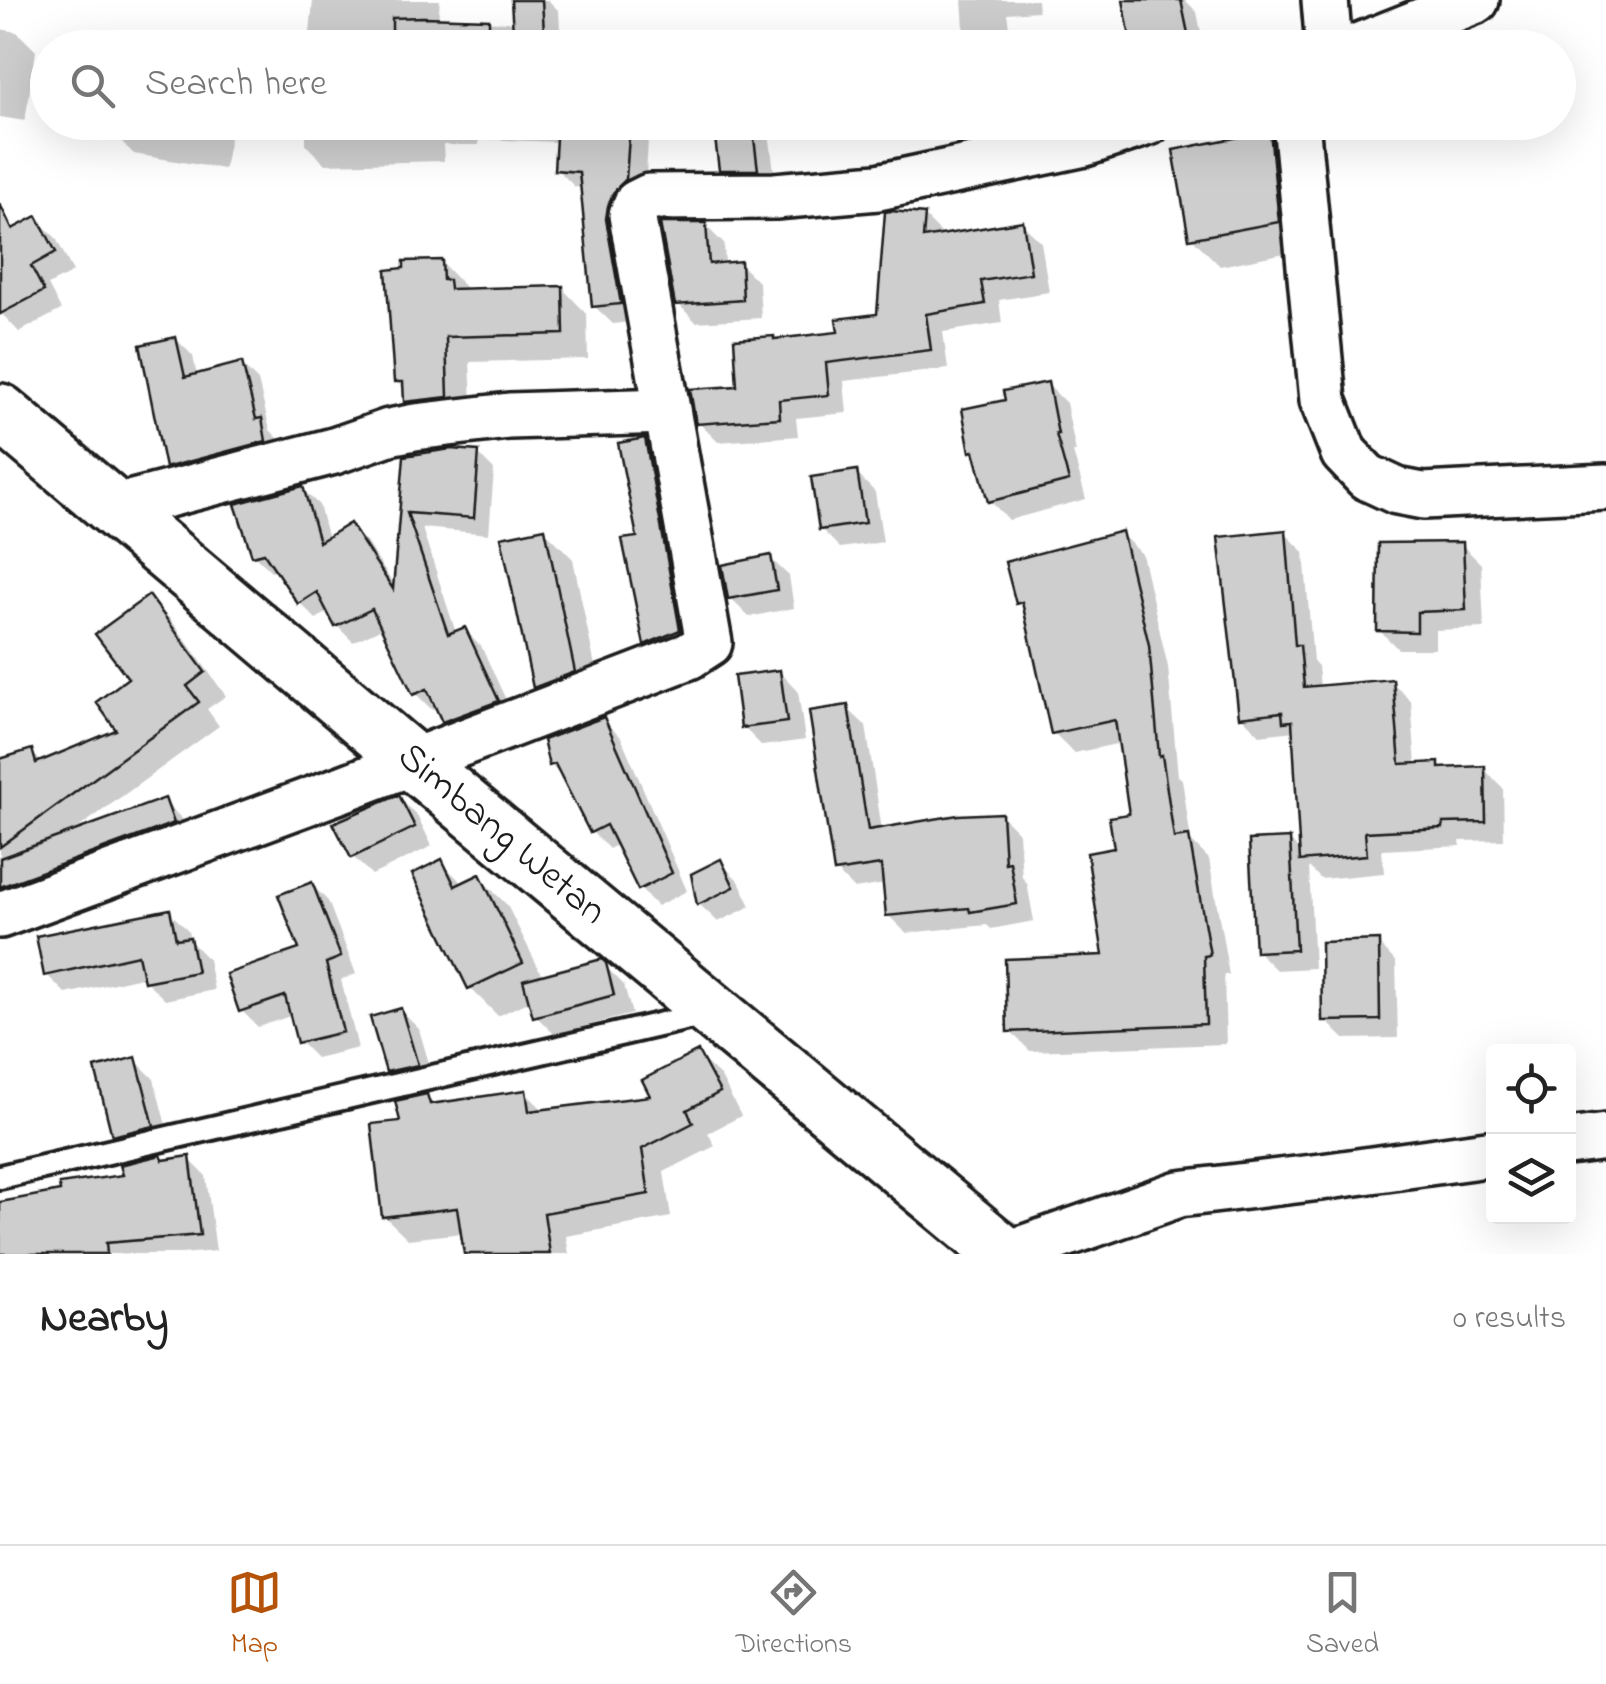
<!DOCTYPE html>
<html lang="en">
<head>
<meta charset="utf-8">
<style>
	:root { --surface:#fff; --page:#f6f6f6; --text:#222; --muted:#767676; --line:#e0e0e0; --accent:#b45309 }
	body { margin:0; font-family:"Indie Flower",sans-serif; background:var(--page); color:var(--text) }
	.controls { position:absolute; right:30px; bottom:30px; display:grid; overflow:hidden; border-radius:10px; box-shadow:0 10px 40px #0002 }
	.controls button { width:90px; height:90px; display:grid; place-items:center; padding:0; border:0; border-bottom:2px solid var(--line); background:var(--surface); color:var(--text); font:50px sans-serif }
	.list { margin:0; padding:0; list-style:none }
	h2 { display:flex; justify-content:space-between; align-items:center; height:130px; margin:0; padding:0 40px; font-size:42px }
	h2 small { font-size:32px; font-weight:400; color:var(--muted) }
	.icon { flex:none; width:55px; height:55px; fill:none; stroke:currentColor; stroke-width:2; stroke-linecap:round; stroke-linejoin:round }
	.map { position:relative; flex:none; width:1606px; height:1254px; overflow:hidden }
	.search { position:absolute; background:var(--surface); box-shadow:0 10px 40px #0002; left:30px; right:30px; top:30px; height:110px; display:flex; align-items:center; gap:25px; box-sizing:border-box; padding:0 35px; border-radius:55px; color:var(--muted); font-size:38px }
	.sheet { height:290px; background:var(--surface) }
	nav { display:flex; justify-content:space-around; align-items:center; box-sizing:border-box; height:140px; border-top:2px solid var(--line); background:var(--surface); font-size:28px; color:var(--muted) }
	nav a { display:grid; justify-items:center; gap:5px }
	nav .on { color:var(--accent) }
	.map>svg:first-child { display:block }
</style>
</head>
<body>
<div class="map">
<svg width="1606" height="1254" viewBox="0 0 1606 1254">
	<rect width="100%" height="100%" fill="#fff"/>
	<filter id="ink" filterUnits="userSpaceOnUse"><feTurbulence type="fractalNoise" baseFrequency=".01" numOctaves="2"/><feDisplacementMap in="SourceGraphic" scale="20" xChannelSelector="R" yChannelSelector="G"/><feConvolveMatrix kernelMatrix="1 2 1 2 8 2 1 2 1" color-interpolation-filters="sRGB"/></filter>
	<g filter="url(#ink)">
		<g fill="#0003">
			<path d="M313 0H440L438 21 515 22 514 0H548L559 11 561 48H304V33H310Z"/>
			<path d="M962 0H1037L1038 11 1007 13 1012 48H953L952 44 965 42Z"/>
			<path d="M1142 0H1185L1197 12 1204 48H1135Z"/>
			<path d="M0 29 17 32 36 51 25 121 0 117Z"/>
			<path d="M116 122H216L230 137 224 169 134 154 115 136Z"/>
			<path d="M306 122H649L638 321 613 324 594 306 583 188 575 187 557 169 558 142 479 139V145H443L444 161 325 164 306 145Z"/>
			<path d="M740 122H752L770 140 776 188H741L722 169Z"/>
			<path d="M968 122H1023L1024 130 982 137Z"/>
			<path d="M1270 134 1298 162 1306 249 1220 266 1192 238Z"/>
			<path d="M924 216 943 235 1022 224 1041 242 1049 292 999 300 1002 323 943 332 948 369 844 381 847 413 796 418 798 436 718 442 699 423 740 388 775 341 841 334 880 316Z"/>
			<path d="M37 219 56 238 73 272 48 285 61 310 19 332 3 315 0 316V238Z"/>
			<path d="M705 225 724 244 725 265 740 264 759 283 761 318 696 322 677 303Z"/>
			<path d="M441 262 466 288 467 291 562 288 587 314 588 359 470 362 473 421 432 427 407 401 406 391 396 381Z"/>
			<path d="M176 339 193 356 197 376 241 364 258 381 270 430 278 438 282 458 184 483 168 466Z"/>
			<path d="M1047 384 1066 403 1076 452H1073L1086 499 1009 520 990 501 978 455 973 450Z"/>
			<path d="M645 441 673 469 707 658 674 672 646 644 640 539Z"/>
			<path d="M478 454 494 470 489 534 422 528 456 633 464 630 481 646 514 717 461 737 444 721 438 707 432 710 416 694 384 627 353 642 337 626 330 611 316 619 300 603 278 569 271 571 254 555 302 489 319 505 328 539 350 526 366 542 396 588 406 458Z"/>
			<path d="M856 473 875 492 883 542 840 548 821 529Z"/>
			<path d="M545 531 573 559 602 700 563 714 535 687Z"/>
			<path d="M1285 533 1304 552 1313 661 1318 666 1320 688 1392 682 1411 701 1416 765 1438 764 1444 770 1484 769 1503 788 1504 840 1460 841 1461 846 1382 850 1384 873 1321 879 1309 867 1314 968 1276 970 1257 951 1290 840 1302 853 1295 731 1260 735 1241 716Z"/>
			<path d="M1121 534 1142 554 1168 667 1178 776 1182 779 1191 841 1209 859 1229 975H1224L1226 1044 1030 1051 1009 1030 1106 957 1117 850 1132 816 1121 743 1074 753 1053 732 1027 611 1018 602Z"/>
			<path d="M1462 545 1481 564 1484 628 1435 630V649H1398L1379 630Z"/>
			<path d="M770 558 789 576 794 608 749 617 730 598Z"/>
			<path d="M149 598 171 620 226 696 207 709 219 726 70 834 164 801 187 824 20 911 0 891V761L32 752 42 763 120 731Z"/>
			<path d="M780 672 798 691 805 740 762 746 743 727Z"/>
			<path d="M847 708 866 726 882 830 1001 815 1019 833 1022 877 1027 883 1034 921 991 929 987 925 906 933 888 915 885 884 854 889 836 871Z"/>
			<path d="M603 720 621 737 687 891 657 906 640 889 618 844 609 849 592 832 566 780 551 765Z"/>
			<path d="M399 798 418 817 432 846 372 875 353 857Z"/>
			<path d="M441 862 464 885 479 877 507 905 543 977 601 962 624 985 632 1014 554 1034 535 1015 531 1000 498 1016 470 988 415 875Z"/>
			<path d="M720 862 739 881 751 906 718 922 699 904Z"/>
			<path d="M312 885 328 901 356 974 341 980 358 1048 316 1058 299 1041 293 1015 258 1027 241 1010 302 951Z"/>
			<path d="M169 912 188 930 190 941 208 959 214 990 165 1000 146 981 145 976 66 994 47 975Z"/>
			<path d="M1378 943 1396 962 1398 1038 1344 1039 1325 1020Z"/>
			<path d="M400 1010 419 1029 435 1084 407 1090 388 1071Z"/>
			<path d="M697 1054 721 1077 741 1116 708 1133 715 1146 664 1172 671 1217 566 1236 569 1254H466L463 1233 408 1239 384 1216 404 1123 426 1097 435 1106 525 1092 544 1111 654 1098Z"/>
			<path d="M135 1060 154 1079 171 1145 133 1153 115 1134Z"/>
			<path d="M189 1159 206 1176 216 1251 181 1254H0V1205L126 1178 165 1162Z"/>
		</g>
		<g fill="#cecece" stroke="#1c1c1c" stroke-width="2.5">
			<path d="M511 0H542L545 48H514Z"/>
			<path d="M1123 0H1181L1191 48H1132Z"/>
			<path d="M423 17 489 19V48H392V18Z"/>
			<path d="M557 122H630L626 179 613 193 608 206 606 219 621 304 592 307 579 172 554 170Z"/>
			<path d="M713 122H752L758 170H719Z"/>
			<path d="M1270 131 1279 222 1189 239 1173 150Z"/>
			<path d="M0 204 12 229 37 216 56 252 31 266 44 291 0 314Z"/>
			<path d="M890 211 925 214 923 238 1023 221 1031 273 981 281 985 304 926 314 931 350 826 363 829 395 779 400 780 418 696 424 690 389 737 386 734 339 774 336V339L838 332 836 319 877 314 885 212Z"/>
			<path d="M660 223H706L709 264 741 261 743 300 675 305Z"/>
			<path d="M442 260 443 280H449L450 289 563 286 564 334 446 337 448 397 404 402 403 382H394L386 270 404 268V261Z"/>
			<path d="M176 337 185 377 242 362 256 419 262 418 266 441 165 468 140 345Z"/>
			<path d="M1048 382 1058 434H1056L1069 481 988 502 974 451 970 452 962 409 1005 400 1003 391Z"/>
			<path d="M645 438 680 630 644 645 622 539 637 537 618 443Z"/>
			<path d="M451 449 479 451 474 518 407 513 448 634 465 627 499 701 442 722 427 689 413 695 372 609 335 627 317 592 298 604 264 553 252 556 235 504 303 486 319 542 350 523 393 589 404 456Z"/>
			<path d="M857 470 865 523 819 530 811 477Z"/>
			<path d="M545 528 575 672 533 688 501 537Z"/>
			<path d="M1286 530 1295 645H1300L1304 687 1393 679 1400 764 1439 762V768L1485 766 1486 822 1443 823V828L1365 832 1367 855 1300 861 1292 721 1283 722 1282 712 1239 717 1218 537Z"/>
			<path d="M1122 531 1149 645 1159 756 1162 755 1174 838 1189 836 1210 955 1204 956 1206 1024 1007 1032 1005 959 1103 955 1087 853 1114 848 1109 817 1129 814 1115 720 1051 734 1022 602 1016 604 1005 562Z"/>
			<path d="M1463 542 1466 610 1417 612V632L1377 631 1378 543Z"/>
			<path d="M771 555 777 590 728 599 722 565Z"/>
			<path d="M149 595 205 672 187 686 199 702 0 847V759L32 749 36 763 116 730 96 702 128 678 95 634Z"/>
			<path d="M780 670 787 722 741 728 734 676Z"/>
			<path d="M848 705 868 830 958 815 1002 813 1005 863 1010 862 1017 904 970 912 969 908 886 916 881 865 834 872 809 711Z"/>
			<path d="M604 717 672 873 638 890 606 825 590 833 555 764 549 766 543 740Z"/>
			<path d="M399 795 415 827 351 858 333 823Z"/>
			<path d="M165 798 174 823 0 887V858Z"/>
			<path d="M1290 838 1296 950 1255 952 1249 840Z"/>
			<path d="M442 859 455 886 480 874 523 963 468 989 412 874Z"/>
			<path d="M721 859 734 887 697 905 691 874Z"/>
			<path d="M312 882 341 957 326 963 343 1032 297 1043 285 996 239 1012 226 974 299 949 278 895Z"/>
			<path d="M170 909 176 939 190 937 197 972 144 982 138 955 44 976 36 936Z"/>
			<path d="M1379 940 1380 1020 1322 1021 1321 942Z"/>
			<path d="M602 959 606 963 614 995 533 1017 523 980Z"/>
			<path d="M401 1008 418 1065 386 1072 370 1017Z"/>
			<path d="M698 1051 720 1092 687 1110 693 1123 642 1149 649 1194 544 1213 550 1254H464L457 1208 382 1217 371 1124 400 1121 395 1101 427 1094 430 1104 526 1090 529 1111 650 1096 642 1080Z"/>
			<path d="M136 1057 154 1126 112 1136 95 1068Z"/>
			<path d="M161 1155 163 1160 190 1156 200 1235 106 1243 107 1254H0V1202L60 1191 59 1184 123 1175 120 1165Z"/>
		</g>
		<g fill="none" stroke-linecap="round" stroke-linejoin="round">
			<defs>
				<path id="service" d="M0 1177 710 1013"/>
				<g id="minor">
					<path d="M1325 0 1329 48"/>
					<path d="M1355 48 1476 0"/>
					<path d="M1296 122 1323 400 1344 453 1367 477 1397 491 1423 496 1606 487"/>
					<path d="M114 508 334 451 389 432 415 427 509 416 667 411"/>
					<path d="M0 915 342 789 689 656 709 643 632 215 637 203 649 197 775 196 878 187 1085 143 1148 122"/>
					<path d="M1568 1142 1606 1137"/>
					<path d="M1008 1254 1179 1194 1321 1177 1494 1153"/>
				</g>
				<path id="tertiary" d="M0 412 412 761 1004 1254"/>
			</defs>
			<use href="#service" stroke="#1c1c1c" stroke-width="30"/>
			<use href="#minor" stroke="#1c1c1c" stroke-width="52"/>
			<use href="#tertiary" stroke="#1c1c1c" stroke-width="62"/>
			<use href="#service" stroke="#fff" stroke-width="22"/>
			<use href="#minor" stroke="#fff" stroke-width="45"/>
			<use href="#tertiary" stroke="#fff" stroke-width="55"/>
		</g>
	</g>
	<g text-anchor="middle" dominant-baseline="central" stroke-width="8" stroke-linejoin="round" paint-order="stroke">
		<g font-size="40" fill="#1c1c1c" stroke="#fff">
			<text transform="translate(501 835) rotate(40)">Simbang Wetan</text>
		</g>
	</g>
</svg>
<div class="controls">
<button><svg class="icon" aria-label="locate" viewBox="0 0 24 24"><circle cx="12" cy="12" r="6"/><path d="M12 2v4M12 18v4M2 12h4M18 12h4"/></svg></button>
<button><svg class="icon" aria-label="layers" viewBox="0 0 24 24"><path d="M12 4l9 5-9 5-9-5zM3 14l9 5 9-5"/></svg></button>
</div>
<div class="search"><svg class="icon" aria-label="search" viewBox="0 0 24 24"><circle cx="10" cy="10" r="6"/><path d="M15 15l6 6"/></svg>Search here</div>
</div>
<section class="sheet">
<h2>Nearby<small>0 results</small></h2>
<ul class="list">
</ul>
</section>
<nav>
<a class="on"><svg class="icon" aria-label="map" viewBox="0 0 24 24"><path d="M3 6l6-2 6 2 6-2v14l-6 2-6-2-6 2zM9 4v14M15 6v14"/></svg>Map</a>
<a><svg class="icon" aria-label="directions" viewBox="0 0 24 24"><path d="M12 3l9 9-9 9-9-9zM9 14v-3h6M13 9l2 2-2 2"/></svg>Directions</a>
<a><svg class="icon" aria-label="saved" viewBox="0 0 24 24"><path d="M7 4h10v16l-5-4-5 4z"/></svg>Saved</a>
</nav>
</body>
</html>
